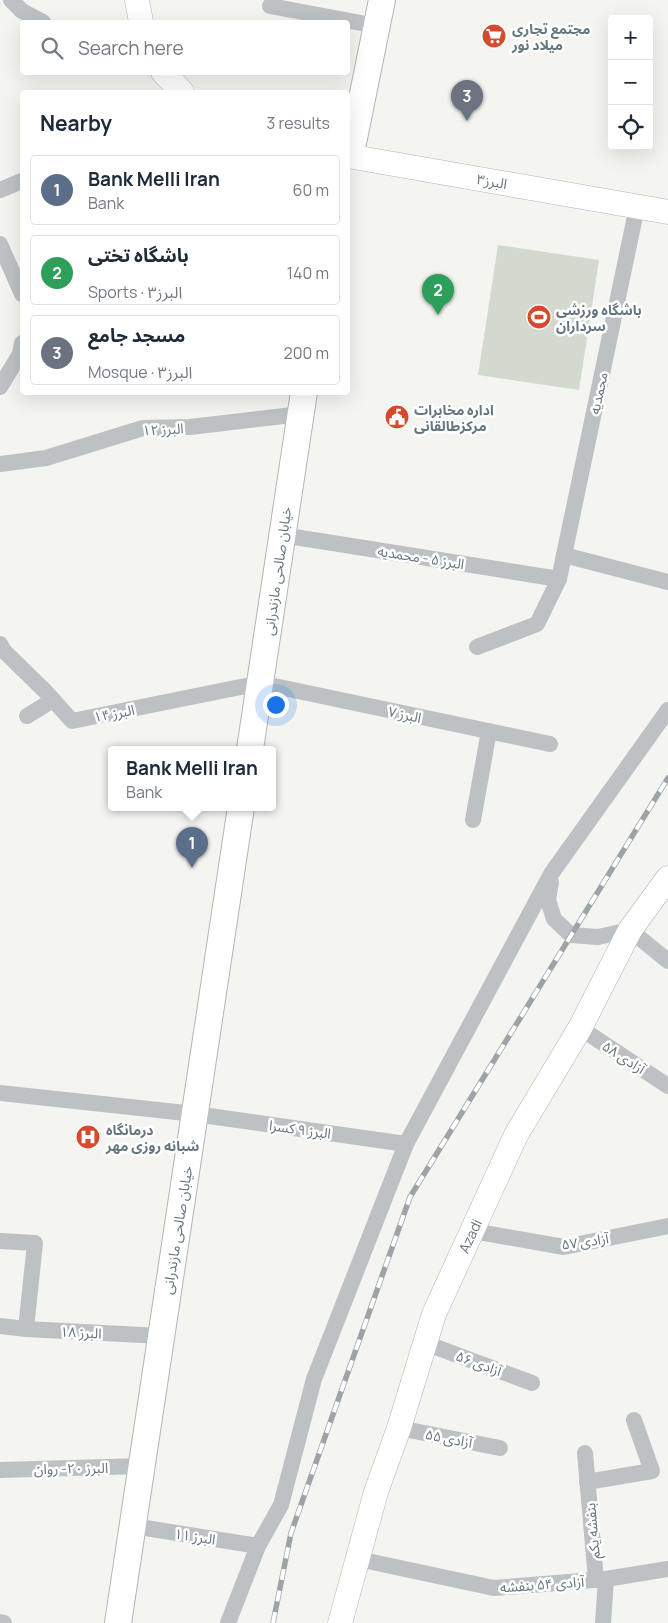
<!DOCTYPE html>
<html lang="en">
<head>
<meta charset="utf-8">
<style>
	:root { --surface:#fff; --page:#f6f6f7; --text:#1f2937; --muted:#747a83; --line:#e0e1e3; --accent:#b45309 }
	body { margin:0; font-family:Manrope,"Noto Sans Arabic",sans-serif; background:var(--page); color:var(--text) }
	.controls { position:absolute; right:15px; top:15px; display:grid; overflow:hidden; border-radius:5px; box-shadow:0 5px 20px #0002 }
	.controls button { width:45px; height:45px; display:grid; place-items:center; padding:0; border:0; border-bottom:1px solid var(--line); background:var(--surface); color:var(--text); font:25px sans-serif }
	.you { position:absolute; left:275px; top:704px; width:18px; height:18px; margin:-12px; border:4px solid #fff; border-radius:50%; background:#1a73e8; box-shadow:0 0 0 8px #1a73e833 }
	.badge { display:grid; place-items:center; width:32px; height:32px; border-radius:50%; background:var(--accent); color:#fff; font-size:16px; font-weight:700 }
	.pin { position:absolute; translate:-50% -41px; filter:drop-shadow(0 1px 2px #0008) }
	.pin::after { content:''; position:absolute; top:26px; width:18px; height:15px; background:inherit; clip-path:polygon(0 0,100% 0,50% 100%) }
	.popup { position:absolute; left:108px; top:746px; width:168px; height:65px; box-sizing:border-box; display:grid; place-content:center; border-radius:5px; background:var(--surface); filter:drop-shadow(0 1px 4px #0005); font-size:16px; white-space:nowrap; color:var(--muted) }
	.popup b { font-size:19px; color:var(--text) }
	.popup::after { content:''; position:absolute; left:50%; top:100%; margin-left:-10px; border:10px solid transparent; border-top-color:var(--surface) }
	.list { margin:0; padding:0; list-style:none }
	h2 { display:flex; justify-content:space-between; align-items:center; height:65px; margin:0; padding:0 20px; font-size:21px }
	h2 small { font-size:16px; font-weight:400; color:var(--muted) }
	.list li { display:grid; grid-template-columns:32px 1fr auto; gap:15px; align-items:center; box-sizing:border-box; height:70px; margin:0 10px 10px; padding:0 10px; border:1px solid var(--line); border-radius:5px }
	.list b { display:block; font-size:19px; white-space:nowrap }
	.list p { margin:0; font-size:16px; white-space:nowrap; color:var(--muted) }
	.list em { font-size:16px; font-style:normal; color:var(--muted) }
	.icon { flex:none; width:28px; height:28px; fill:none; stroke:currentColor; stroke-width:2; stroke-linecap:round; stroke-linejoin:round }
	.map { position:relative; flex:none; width:668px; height:1623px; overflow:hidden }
	.search { position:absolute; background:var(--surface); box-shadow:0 5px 20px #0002; left:20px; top:20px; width:330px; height:55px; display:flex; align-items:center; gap:12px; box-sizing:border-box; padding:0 18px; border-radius:5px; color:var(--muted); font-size:19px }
	.panel { position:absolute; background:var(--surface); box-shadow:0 5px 20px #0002; left:20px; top:90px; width:330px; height:305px; border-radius:5px }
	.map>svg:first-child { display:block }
</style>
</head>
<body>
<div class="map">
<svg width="668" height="1623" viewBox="0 0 668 1623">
	<rect width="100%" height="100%" fill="#f4f4f0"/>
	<path fill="#d4d9d0" d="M498 245 599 260 579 390 478 375Z"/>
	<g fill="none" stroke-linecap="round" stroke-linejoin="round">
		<defs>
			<g id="secondary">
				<path d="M137 0 141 22"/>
				<path d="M163 72 182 92"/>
				<path d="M348 156 668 212"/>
				<path d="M340 1623 376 1492 399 1428 434 1314 516 1135 580 1028 630 930 668 878"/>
			</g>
			<g id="primary">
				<path d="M348 149 353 143 382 0"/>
				<path d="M250 749 304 392"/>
				<path d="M118 1623 241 807"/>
			</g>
		</defs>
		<use href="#secondary" stroke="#b0b5b8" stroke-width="25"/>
		<use href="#primary" stroke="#b1b5b8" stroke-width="28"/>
		<g stroke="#bdc1c4" stroke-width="16">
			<path d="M11 0 22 11 43 22"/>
			<path d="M270 6 361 23"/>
			<path d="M0 190 22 181"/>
			<path d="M0 244 22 294"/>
			<path d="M0 387 20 354 22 343"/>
			<path d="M0 464 46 458 143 428 190 427 301 414"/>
			<path d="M282 535 559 579"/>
			<path d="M564 555 668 582"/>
			<path d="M0 644 4 651 46 692 72 721 260 683 550 744"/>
			<path d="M477 647 537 624 559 579 637 207"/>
			<path d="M27 716 53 700"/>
			<path d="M473 820 489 731"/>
			<path d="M551 882 548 900 554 919 571 935 598 937 630 930 668 961"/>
			<path d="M580 1028 668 1086"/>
			<path d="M0 1093 195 1114 406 1144"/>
			<path d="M473 1231 564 1247 668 1226"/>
			<path d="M0 1241 35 1243 26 1329"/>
			<path d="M0 1326 26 1329 161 1336"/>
			<path d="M425 1343 532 1383"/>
			<path d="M399 1428 500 1448"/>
			<path d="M585 1453 596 1580"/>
			<path d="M0 1470 142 1466"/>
			<path d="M587 1482 652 1471 634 1420"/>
			<path d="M133 1526 258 1546"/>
			<path d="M358 1559 494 1588 606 1579 668 1569"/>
			<path d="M0 1622 4 1623"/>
			<path d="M228 1623 258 1546 281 1505 314 1379 406 1144 551 874 668 710"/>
			<path d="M603 1623 606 1579"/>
		</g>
		<use href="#secondary" stroke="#fff" stroke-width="24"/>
		<use href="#primary" stroke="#fff" stroke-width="26"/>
		<defs>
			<path id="rail" d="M273 1623 291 1533 410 1197 668 778"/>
		</defs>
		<use href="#rail" stroke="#9da4a8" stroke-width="5.5"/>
		<use href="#rail" stroke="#fff" stroke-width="4" stroke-dasharray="11" stroke-linecap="butt"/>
	</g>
	<defs>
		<symbol id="supermarket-disc" viewBox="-11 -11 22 22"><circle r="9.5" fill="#d64a2f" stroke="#fff"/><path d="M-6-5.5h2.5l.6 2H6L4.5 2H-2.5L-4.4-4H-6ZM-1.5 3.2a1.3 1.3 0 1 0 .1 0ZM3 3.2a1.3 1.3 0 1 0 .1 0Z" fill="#fff"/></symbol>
		<symbol id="stadium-disc" viewBox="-11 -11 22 22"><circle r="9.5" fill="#d64a2f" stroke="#fff"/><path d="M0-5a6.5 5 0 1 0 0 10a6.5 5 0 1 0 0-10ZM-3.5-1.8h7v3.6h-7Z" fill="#fff"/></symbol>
		<symbol id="civic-disc" viewBox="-11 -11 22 22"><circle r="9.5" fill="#d64a2f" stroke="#fff"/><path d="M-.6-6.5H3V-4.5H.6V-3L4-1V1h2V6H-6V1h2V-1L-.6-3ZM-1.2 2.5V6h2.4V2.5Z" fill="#fff"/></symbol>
		<symbol id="hospital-disc" viewBox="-11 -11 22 22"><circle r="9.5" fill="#d64a2f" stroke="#fff"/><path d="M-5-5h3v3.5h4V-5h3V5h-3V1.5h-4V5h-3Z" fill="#fff"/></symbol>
	</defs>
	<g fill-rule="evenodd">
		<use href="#supermarket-disc" x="480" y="22" width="28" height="28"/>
		<use href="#stadium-disc" x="525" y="303" width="28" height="28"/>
		<use href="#civic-disc" x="383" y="403" width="28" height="28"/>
		<use href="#hospital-disc" x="74" y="1123" width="28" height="28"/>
	</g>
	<g text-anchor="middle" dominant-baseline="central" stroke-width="5" stroke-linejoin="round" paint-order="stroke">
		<g font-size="14" font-weight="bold" fill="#65767f" stroke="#fff" text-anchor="start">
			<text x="512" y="28">مجتمع تجاری<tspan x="512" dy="16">میلاد نور</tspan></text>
			<text x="556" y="309">باشگاه ورزشی<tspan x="556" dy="16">سرداران</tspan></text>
			<text x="414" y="409">اداره مخابرات<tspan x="414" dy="16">مرکزطالقانی</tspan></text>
			<text x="106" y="1129">درمانگاه<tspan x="106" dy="16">شبانه روزی مهر</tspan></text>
		</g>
		<g font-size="14" fill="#65767f" stroke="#fff">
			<text transform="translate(492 181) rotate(10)">البرز۳</text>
			<text transform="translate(598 393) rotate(-78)">محمدیه</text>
			<text transform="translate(163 429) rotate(-3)">البرز ۱۲</text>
			<text transform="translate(421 557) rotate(9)">البرز ۵ - محمدیه</text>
			<text transform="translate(277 571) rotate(-82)">خیابان صالحی مازندرانی</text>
			<text transform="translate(114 713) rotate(-11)">البرز ۱۴</text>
			<text transform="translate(405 714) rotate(12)">البرز ۷</text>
			<text transform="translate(624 1057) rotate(33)">آزادی ۵۸</text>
			<text transform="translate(300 1129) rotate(8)">البرز ۹ کسرا</text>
			<text transform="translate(177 1230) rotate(-81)">خیابان صالحی مازندرانی</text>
			<text transform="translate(470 1236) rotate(-65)">Azadi</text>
			<text transform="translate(585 1241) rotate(-8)">آزادی ۵۷</text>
			<text transform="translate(81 1332) rotate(3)">البرز ۱۸</text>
			<text transform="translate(479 1363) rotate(20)">آزادی ۵۶</text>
			<text transform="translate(449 1438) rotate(11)">آزادی ۵۵</text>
			<text transform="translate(71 1468) rotate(-1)">البرز ۲۰- روان</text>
			<text transform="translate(592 1531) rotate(-95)">بنفشه یکم</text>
			<text transform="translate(195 1536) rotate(9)">البرز ۱۱</text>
			<text transform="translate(542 1584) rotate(-4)">آزادی ۵۴ بنفشه</text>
		</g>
	</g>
</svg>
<div class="controls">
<button>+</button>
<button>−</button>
<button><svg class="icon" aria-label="locate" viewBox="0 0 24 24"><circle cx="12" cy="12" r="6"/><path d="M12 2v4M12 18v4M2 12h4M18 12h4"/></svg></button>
</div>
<div class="you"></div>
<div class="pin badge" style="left:192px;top:868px;background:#5c6f8a">1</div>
<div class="popup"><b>Bank Melli Iran</b>Bank</div>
<div class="pin badge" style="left:438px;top:315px;background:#2e9e5b">2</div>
<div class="pin badge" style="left:467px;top:121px;background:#6b7280">3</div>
<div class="search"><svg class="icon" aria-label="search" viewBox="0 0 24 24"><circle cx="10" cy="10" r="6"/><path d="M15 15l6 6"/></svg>Search here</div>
<section class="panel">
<h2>Nearby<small>3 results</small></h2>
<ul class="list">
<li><span class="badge" style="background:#5c6f8a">1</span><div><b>Bank Melli Iran</b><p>Bank</p></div><em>60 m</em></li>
<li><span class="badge" style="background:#2e9e5b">2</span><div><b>باشگاه تختی</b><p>Sports · البرز۳</p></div><em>140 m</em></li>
<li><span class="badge" style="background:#6b7280">3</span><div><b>مسجد جامع</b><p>Mosque · البرز۳</p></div><em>200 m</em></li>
</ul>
</section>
</div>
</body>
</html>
